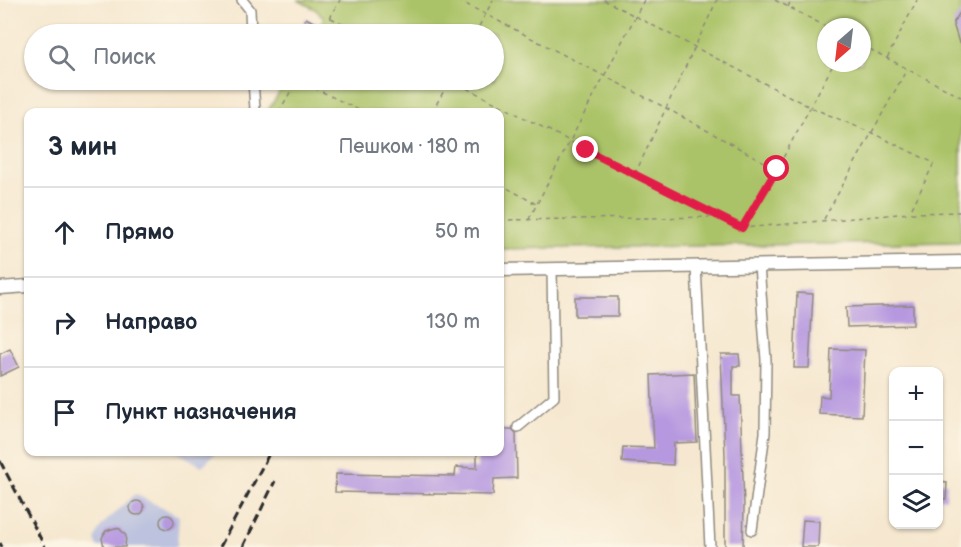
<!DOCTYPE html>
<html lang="ru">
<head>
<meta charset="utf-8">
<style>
	:root { --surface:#fff; --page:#f6f6f7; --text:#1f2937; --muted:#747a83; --line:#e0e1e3 }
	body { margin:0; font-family:"Balsamiq Sans",sans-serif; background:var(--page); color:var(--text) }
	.controls { position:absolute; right:18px; bottom:18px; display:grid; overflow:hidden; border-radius:12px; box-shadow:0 2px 4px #0004 }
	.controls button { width:54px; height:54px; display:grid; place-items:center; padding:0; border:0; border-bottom:2px solid var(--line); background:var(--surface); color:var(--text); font:30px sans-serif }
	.compass { position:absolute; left:817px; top:18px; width:54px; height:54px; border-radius:50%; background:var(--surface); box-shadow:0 2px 4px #0004; rotate:208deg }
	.stop { position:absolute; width:18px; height:18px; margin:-14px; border:4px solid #e11d48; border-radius:50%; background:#fff }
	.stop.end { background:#e11d48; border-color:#fff; box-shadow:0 2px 6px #0008 }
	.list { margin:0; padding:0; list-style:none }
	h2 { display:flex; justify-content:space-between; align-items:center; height:78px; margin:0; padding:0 24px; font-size:26px }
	h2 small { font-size:20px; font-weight:400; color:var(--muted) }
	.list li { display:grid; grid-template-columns:39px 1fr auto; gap:18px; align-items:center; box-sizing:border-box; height:90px; padding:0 24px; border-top:2px solid var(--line) }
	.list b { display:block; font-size:22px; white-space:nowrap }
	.list em { font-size:20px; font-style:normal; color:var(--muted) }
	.icon { flex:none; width:33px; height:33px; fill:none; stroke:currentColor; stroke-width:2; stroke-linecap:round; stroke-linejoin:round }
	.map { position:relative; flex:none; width:961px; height:547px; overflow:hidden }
	.search { position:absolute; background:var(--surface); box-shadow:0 2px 4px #0004; left:24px; top:24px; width:480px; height:66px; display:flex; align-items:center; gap:15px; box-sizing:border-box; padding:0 21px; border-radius:33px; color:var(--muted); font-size:22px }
	.panel { position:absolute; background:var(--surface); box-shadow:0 2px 4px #0004; left:24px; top:108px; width:480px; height:348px; border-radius:12px }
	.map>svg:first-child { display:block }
</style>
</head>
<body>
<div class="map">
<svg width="961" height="547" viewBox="0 0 961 547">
	<rect width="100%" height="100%" fill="#fcf5e5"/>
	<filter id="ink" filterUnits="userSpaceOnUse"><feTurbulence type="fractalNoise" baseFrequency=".0167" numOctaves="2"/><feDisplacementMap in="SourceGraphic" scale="12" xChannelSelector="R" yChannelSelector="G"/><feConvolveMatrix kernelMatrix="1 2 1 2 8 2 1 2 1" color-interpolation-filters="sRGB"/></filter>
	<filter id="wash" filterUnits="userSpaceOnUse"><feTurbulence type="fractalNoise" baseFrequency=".008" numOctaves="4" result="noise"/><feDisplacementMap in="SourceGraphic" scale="24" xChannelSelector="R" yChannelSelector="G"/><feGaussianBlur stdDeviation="1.35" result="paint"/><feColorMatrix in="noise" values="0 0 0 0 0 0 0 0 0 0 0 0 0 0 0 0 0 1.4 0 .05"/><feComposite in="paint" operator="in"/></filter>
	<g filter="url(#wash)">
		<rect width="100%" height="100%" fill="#f6e8d0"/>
		<g fill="#bdc3de">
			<path d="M176 452H217L202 466Z"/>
			<path d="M135 494 179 516 177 547H98L95 539 102 525Z"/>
		</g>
		<path fill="#abc368" stroke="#6b774a" stroke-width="1.5" fill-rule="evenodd" d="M298 0H961V242L500 249V112H267L287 80H494V34H314L324 18 315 9ZM826 27H862V63H826Z"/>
		<g id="blocks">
			<g fill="#b698e0">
				<path d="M961 11V43H959L953 23Z"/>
				<path d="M306 18 317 24 312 34H304L299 32Z"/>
				<path d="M797 293 813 294 809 368H794Z"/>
				<rect x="575" y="297" width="43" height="19"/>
				<path d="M913 305V325L847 327 846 307Z"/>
				<path d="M10 349 19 367 0 376V354Z"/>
				<path d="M831 349 865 350 862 416 819 414 820 396 829 397Z"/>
				<path d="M721 354H739L740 366H733V396H740L744 506 743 547H725V456Z"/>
				<path d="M694 373 697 442 674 443 673 465 622 462 623 447 654 448 651 375Z"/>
				<path d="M500 429H512L516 433 517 478 494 479 493 495 335 492 336 474 455 476 456 467 477 468V452H500Z"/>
				<path d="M939 482 947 483 946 499 939 498Z"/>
				<circle cx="137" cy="508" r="7"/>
				<circle cx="167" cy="522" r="7"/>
				<path d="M803 520 819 521 818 547H801Z"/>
				<path d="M115 528 120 529 126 536 125 547H104L102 538 104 534 106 531Z"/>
			</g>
		</g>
	</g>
	<g filter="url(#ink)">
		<use href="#blocks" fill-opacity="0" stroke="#908a7e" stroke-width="1.5"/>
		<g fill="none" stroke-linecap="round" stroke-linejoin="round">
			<defs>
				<g id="minor">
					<path d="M242 0 250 10 251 34"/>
					<path d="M253 112 255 109 253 80"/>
					<path d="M696 266 710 547"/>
					<path d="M518 427 554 397 552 269"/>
					<path d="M752 530 765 433 766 360 759 265"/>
				</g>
				<g id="major">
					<path d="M500 270 961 262"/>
					<path d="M0 288 28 286"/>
				</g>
			</defs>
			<use href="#minor" stroke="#908a7e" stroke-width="12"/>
			<use href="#major" stroke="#908a7e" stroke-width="15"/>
			<g stroke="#908a7e" stroke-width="1.5" stroke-dasharray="4.5 4.5" stroke-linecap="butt">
				<path d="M458 0 666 108 777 169"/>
				<path d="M604 0 810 107 872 133 934 163 910 212"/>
				<path d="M775 0 827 27"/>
				<path d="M788 7 791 0"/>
				<path d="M331 18 364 34"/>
				<path d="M321 34 340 0"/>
				<path d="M475 34 493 0"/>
				<path d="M862 45 961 97"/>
				<path d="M887 58 917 0"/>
				<path d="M298 80 363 112"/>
				<path d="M451 80 717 217"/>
				<path d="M279 112 297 80"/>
				<path d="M432 112 450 80"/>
				<path d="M635 174 717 0"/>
				<path d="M500 184 536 204"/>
				<path d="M529 219 644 0"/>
				<path d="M824 219 907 69"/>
				<path d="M500 220 718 217 742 228 910 213 961 212"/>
				<path d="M742 227 777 169 834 63"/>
			</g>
			<use href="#minor" stroke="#fff" stroke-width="9"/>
			<use href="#major" stroke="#fff" stroke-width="12"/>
			<g stroke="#2b2b2b" stroke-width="3" stroke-dasharray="9 4.5" stroke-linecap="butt">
				<path d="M0 461 45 547"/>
				<path d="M0 543 2 547"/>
				<path d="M220 547 270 452"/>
				<path d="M243 547 275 481"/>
			</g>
		</g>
	</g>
	<g fill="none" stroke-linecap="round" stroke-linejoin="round" filter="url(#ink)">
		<path stroke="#e11d48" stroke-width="8" d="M586 150 742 228 777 169"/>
	</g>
</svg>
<div class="controls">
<button>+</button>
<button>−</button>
<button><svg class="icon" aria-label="layers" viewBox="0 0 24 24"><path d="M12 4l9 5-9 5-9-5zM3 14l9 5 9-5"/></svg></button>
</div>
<svg class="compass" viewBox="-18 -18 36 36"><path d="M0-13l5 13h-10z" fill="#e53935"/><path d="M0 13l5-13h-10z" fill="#747a83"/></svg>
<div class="stop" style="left:777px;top:169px"></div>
<div class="stop end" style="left:586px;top:150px"></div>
<div class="search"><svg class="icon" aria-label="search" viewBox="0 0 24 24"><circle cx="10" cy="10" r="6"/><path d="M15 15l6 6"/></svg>Поиск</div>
<section class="panel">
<h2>3 мин<small>Пешком · 180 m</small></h2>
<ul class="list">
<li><svg class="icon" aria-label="ahead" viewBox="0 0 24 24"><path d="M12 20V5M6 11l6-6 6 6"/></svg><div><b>Прямо</b></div><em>50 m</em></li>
<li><svg class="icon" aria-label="right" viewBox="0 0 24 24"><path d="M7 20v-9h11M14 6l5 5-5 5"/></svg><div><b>Направо</b></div><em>130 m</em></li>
<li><svg class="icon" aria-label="arrive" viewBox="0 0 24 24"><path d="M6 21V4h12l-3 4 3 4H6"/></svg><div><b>Пункт назначения</b></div></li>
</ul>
</section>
</div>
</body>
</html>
